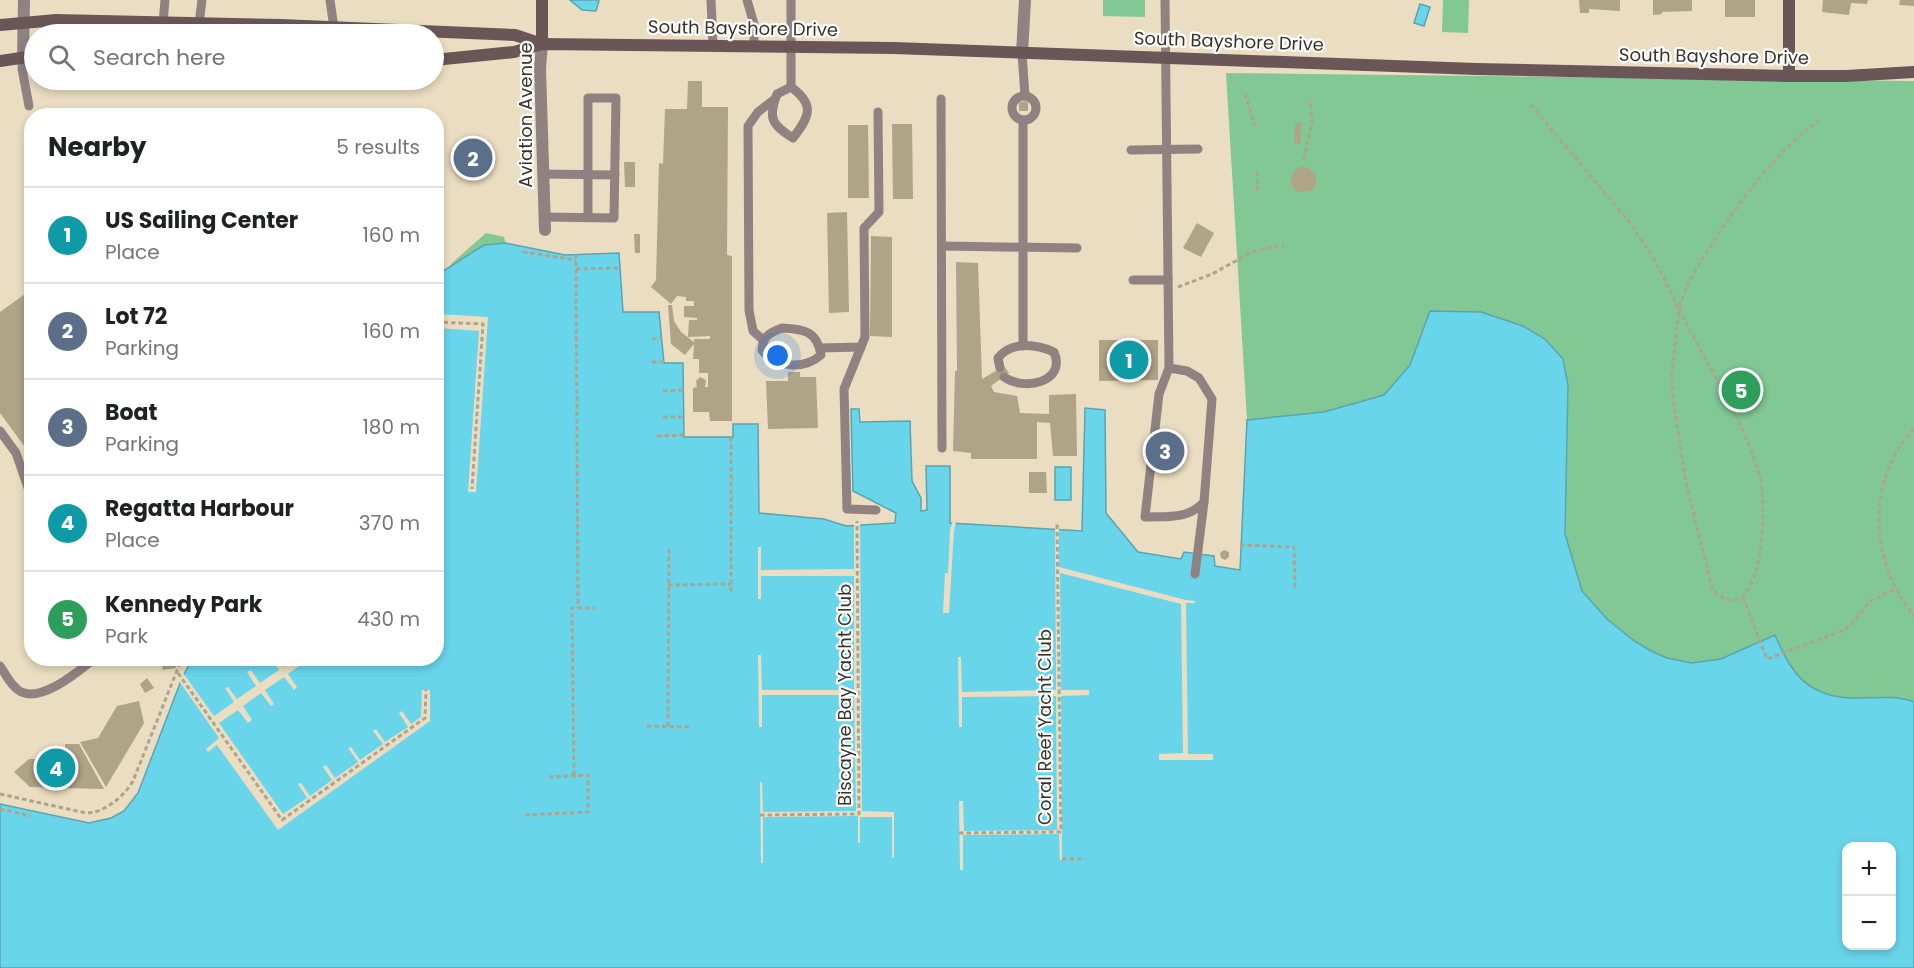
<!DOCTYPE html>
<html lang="en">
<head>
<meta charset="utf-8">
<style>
	:root { --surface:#fff; --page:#f6f6f6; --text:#202124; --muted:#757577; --line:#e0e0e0; --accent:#b45309 }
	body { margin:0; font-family:Poppins,sans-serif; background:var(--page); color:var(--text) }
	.controls { position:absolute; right:18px; bottom:18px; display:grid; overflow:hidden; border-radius:12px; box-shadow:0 3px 9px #0003 }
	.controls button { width:54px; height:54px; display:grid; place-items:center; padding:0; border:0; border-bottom:2px solid var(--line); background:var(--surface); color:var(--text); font:30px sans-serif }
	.you { position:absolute; left:778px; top:356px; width:21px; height:21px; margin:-15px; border:4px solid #fff; border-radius:50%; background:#1a73e8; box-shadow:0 0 0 9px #1a73e833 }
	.badge { display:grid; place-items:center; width:39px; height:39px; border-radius:50%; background:var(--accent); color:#fff; font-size:20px; font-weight:700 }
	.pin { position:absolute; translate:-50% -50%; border:3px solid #fff; box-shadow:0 2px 6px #0006 }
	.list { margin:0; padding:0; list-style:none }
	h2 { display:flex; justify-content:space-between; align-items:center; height:78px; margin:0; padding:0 24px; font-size:26px }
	h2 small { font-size:20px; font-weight:400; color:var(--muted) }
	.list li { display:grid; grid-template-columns:39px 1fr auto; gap:18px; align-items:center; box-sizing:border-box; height:96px; padding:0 24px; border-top:2px solid var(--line) }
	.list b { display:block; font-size:22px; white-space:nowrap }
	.list p { margin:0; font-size:20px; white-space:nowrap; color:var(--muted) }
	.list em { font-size:20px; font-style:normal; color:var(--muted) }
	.icon { flex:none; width:33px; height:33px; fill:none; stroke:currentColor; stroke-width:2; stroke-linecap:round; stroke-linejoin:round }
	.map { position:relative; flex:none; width:1914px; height:968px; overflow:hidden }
	.search { position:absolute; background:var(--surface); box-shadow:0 3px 9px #0003; left:24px; top:24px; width:420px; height:66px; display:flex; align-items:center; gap:15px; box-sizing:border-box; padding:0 21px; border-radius:33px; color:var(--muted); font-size:22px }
	.panel { position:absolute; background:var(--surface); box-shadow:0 3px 9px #0003; left:24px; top:108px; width:420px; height:558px; border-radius:24px }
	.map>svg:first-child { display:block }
</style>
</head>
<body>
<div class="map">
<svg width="1914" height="968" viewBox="0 0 1914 968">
	<rect width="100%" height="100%" fill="#eaddc1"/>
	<g fill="#81c895">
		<path d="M1103 0H1145V17L1103 16Z"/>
		<path d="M1443 0H1469L1468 33 1442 32Z"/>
		<path d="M1226 73 1914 81V702C1892 694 1871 699 1849 698 1805 695 1790 671 1775 635L1721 659 1692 663 1667 658 1651 651 1633 640 1607 619 1582 591 1565 534 1568 385 1563 359 1545 339 1523 326 1430 311 1410 365 1384 395 1324 412 1247 420Z"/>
		<path d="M486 233 504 237 508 250 453 272 451 264Z"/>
	</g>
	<g fill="#69d5ea" stroke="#5aa4b0" stroke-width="1.5" fill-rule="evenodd">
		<path d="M570 0H598L599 1 596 11 582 10Z"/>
		<path d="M1420 4 1430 7 1424 26 1414 23Z"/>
		<path d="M505 243 565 255 619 253 623 312H659L664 363H683L684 437H733V424H758L759 513 824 519 846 526 895 523 896 513 853 491 851 409H859L860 422 910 421 912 481 921 498V511L927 510 926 466H950V523L1082 531 1085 408 1105 410 1106 513 1138 552 1181 559 1184 552 1214 556 1215 566 1240 570 1247 420 1324 412 1384 395 1410 365 1430 311 1481 312 1523 326 1545 339 1563 359 1568 385 1565 534 1582 591 1607 619 1633 640 1651 651 1667 658 1692 663 1721 659 1775 635C1790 671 1805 695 1849 698 1871 699 1892 694 1914 702V968H0V804L89 823 111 818 124 811 138 793 182 678 192 659 436 658 437 275 484 245ZM1846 846H1892V946H1846Z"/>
		<rect x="1055" y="467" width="16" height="33"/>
	</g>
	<g fill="#eaddc1">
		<path d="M437 314 488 317 476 492H468L479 331 438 328 437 341Z"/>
		<path d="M860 521 862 811 894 812V858H892V817H860V843H858V816L763 817V863H761L760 782H762L763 812 856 811 854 695H762V727H759L758 655H761L762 690H854V576H761V599H758V547H761V570L854 569V522Z"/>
		<path d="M953 521 956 522 954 531 949 613H943L945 573H948L950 530Z"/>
		<path d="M1055 527H1059V567L1186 600 1195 601V603H1186L1188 754H1213V760H1159V754L1183 753 1181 604 1060 573 1061 690H1089V695L1061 696 1062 860H1060L1059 834 963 835V870H960L959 801H963L964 831 1059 830 1057 829 1056 696 962 697V727H959L958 657H961L962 692 1056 690Z"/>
		<path d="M272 659H277L283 667 295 659H309L288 674 297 687 294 690 284 677 265 690 274 704 271 706 261 693 243 706 252 720 248 723 238 710 219 723 283 814 307 798 298 784 301 783 310 796 332 780 323 767 326 765 335 778 358 762 348 748 351 747 360 760 383 744 373 731 376 729 385 742 408 727 399 713 402 711 411 724 421 717 422 690H430V721L278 830 217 745 208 752 206 749 219 738 179 681 183 673 214 716 234 702 225 688 228 687 237 699 256 686 247 672 251 670 260 683 279 670Z"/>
	</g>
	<g fill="#afa388">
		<path d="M1579 0H1620V11L1589 9V13H1580Z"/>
		<path d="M1653 0H1692V11L1662 12V14L1653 15Z"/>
		<rect x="1725" y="0" width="30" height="17"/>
		<path d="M1823 0H1868L1867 4 1851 3 1849 15 1822 12Z"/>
		<path d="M1900 0H1914V6L1899 5Z"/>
		<path d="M688 81H702V107H728L727 255 732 256V421H710L709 412H693V388L697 387 696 381 700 377 706 380 705 387H708V373H699V359H693L694 344 685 355 671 344 668 305H672L674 321 681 332 694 342V339H710V336L688 337 689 320H697V318L684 317V306H694V301H686V297L677 296 671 304 651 287 656 280 659 163 663 164 665 109H687Z"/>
		<path d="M1028 101V111H1019V102Z"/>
		<path d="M1295 123H1302L1300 144 1294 143Z"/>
		<path d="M892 124H912L913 199H893Z"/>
		<path d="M848 125H868L869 198H848Z"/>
		<path d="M624 162H635V187H625Z"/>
		<path d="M1300 166 1308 168 1316 175V185L1311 191 1297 192 1291 184 1292 174Z"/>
		<path d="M847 212 849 312 829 313 827 213Z"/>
		<path d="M1197 223 1214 233 1201 257 1183 248Z"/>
		<path d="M634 234H640V253H635Z"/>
		<path d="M871 236 892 237V337L870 336Z"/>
		<path d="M956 262 978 263 982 379 1004 366 1009 373 991 386 994 392 1017 396 1020 413 1049 414V395L1076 394 1077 456H1053L1050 423 1037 422V459H971V453L953 451 955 371H957Z"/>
		<path d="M32 289V447L27 450 0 413V312Z"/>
		<path d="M1099 340H1158V380L1099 381Z"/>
		<path d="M788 372H800V377H816L818 428 768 429 766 381H788Z"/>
		<path d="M1029 472H1046L1047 493H1029Z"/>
		<path d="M1224 550 1229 552V557L1225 560 1221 558 1220 553Z"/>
		<path d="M160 658H174L176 668 163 670Z"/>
		<path d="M147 678 154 688 145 693 140 684Z"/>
		<path d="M139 701 144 723 106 787 80 742 98 738 117 706Z"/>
		<path d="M65 744H79L104 789 30 787 14 772 29 759H44V763H58V760H65Z"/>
	</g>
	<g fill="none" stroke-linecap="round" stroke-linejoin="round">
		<g stroke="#aea38d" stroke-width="3" stroke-dasharray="4.5 3" stroke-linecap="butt">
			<path d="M255 85 256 80"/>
			<path d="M1245 94 1255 126"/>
			<path d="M1531 105 1631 224 1654 259 1679 309C1686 283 1700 262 1715 239 1744 195 1776 153 1819 120"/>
			<path d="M1304 160 1312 121 1310 100"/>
			<path d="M1257 191V169"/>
			<path d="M523 252 576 260"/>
			<path d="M576 254 578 608"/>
			<path d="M576 269 620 268"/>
			<path d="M1178 287 1212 274 1254 251 1284 245"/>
			<path d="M1679 309C1705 363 1745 420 1760 478 1766 499 1765 605 1730 600 1722 599 1716 594 1712 588L1685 478 1673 398 1672 372Z"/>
			<path d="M436 322 483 324 472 489"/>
			<path d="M652 339 662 338"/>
			<path d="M652 362H664"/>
			<path d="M663 391 685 390"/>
			<path d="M663 417H684"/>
			<path d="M1914 429C1865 479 1870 564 1914 616"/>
			<path d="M657 436 684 435"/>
			<path d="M731 437V593"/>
			<path d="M1240 545 1294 547 1295 590"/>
			<path d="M668 585 731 584"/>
			<path d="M1743 597 1767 659 1842 631 1852 624 1870 601 1895 589"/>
			<path d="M178 673 282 820 425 718 426 690"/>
			<path d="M647 726 690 727"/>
			<path d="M668 726 669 548"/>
			<path d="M574 775 572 608H595"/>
			<path d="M0 794 86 813C105 813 124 796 133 781L182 658"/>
			<path d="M0 809 31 816"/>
			<path d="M525 815 588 812V775L549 777"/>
			<path d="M760 815 859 814 857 521"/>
			<path d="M959 833 1061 832 1057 524"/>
			<path d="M1062 859H1085"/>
		</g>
		<g stroke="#918282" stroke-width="9">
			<path d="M330 0 334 28"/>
			<path d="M711 0 713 45"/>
			<path d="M747 0 754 24V46"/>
			<path d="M1165 0 1169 368 1159 394 1145 517C1168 516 1187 520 1204 502L1212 399 1199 378 1187 371 1169 368"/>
			<path d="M163 23 165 0"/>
			<path d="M199 24 202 0"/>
			<path d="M1022 53 1025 96"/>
			<path d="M23 57 22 69 29 106"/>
			<path d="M791 87C816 105 809 117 793 138 771 124 768 118 777 94Z"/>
			<path d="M791 87V0"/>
			<circle cx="1024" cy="108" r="12"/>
			<path d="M941 99 942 448"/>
			<path d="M1131 150 1198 149"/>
			<path d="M543 174 615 175"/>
			<path d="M544 217 614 218 616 98H588V217"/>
			<path d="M942 246 1077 248"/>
			<path d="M1133 280H1168"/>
			<path d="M782 328C804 329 817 331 821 355 804 370 776 368 762 350 763 336 769 333 782 328Z"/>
			<path d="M763 340 753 331 749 310 748 126 758 112 775 99"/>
			<path d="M1023 346V120"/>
			<path d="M861 347 844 389 847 509 876 510"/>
			<path d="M820 348 861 347 865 337 864 228 879 212 878 112"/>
			<path d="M1000 368 998 358C1011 341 1036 344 1054 352 1067 383 1023 391 1004 377"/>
			<path d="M0 431 16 453 32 499"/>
			<path d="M1195 574 1204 502"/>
			<path d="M0 666C5 673 10 684 17 689 37 707 79 671 95 658"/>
		</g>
		<g stroke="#918282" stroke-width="12">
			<path d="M542 44 540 68 545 230"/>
			<path d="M1022 53 1025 0"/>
			<path d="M23 57 24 0"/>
		</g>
		<g stroke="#6b5657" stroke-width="12">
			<path d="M0 25 56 20 281 25 515 35 542 44"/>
			<path d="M542 44V0"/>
			<path d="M434 60 514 52 542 44 894 48 1476 69 1789 76H1846L1914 72"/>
			<path d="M0 61 34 56"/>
			<path d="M1789 76V0"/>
		</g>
	</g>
	<g text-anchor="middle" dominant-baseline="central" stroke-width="4.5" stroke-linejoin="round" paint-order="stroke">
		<g font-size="18" fill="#383328" stroke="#fff">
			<text transform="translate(743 28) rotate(1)">South Bayshore Drive</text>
			<text transform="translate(1229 41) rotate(2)">South Bayshore Drive</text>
			<text transform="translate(1714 56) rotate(1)">South Bayshore Drive</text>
			<text transform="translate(525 115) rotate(-90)">Aviation Avenue</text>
			<text transform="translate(844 695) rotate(-90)">Biscayne Bay Yacht Club</text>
			<text transform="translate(1044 727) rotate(-90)">Coral Reef Yacht Club</text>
		</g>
	</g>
</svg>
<div class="controls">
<button>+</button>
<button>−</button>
</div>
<div class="you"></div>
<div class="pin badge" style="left:1129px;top:360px;background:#0f9aa8">1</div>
<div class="pin badge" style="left:473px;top:158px;background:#5c6f8a">2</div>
<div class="pin badge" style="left:1165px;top:451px;background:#5c6f8a">3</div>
<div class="pin badge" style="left:56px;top:768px;background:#0f9aa8">4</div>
<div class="pin badge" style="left:1741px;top:390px;background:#2e9e5b">5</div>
<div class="search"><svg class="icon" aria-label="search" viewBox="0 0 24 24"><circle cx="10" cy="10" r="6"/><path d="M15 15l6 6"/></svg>Search here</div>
<section class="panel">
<h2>Nearby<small>5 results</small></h2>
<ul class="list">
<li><span class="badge" style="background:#0f9aa8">1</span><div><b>US Sailing Center</b><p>Place</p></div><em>160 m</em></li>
<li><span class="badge" style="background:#5c6f8a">2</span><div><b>Lot 72</b><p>Parking</p></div><em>160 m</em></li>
<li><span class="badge" style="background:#5c6f8a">3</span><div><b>Boat</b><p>Parking</p></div><em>180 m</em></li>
<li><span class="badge" style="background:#0f9aa8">4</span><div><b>Regatta Harbour</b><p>Place</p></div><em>370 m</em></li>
<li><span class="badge" style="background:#2e9e5b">5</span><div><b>Kennedy Park</b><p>Park</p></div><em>430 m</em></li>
</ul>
</section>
</div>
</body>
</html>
